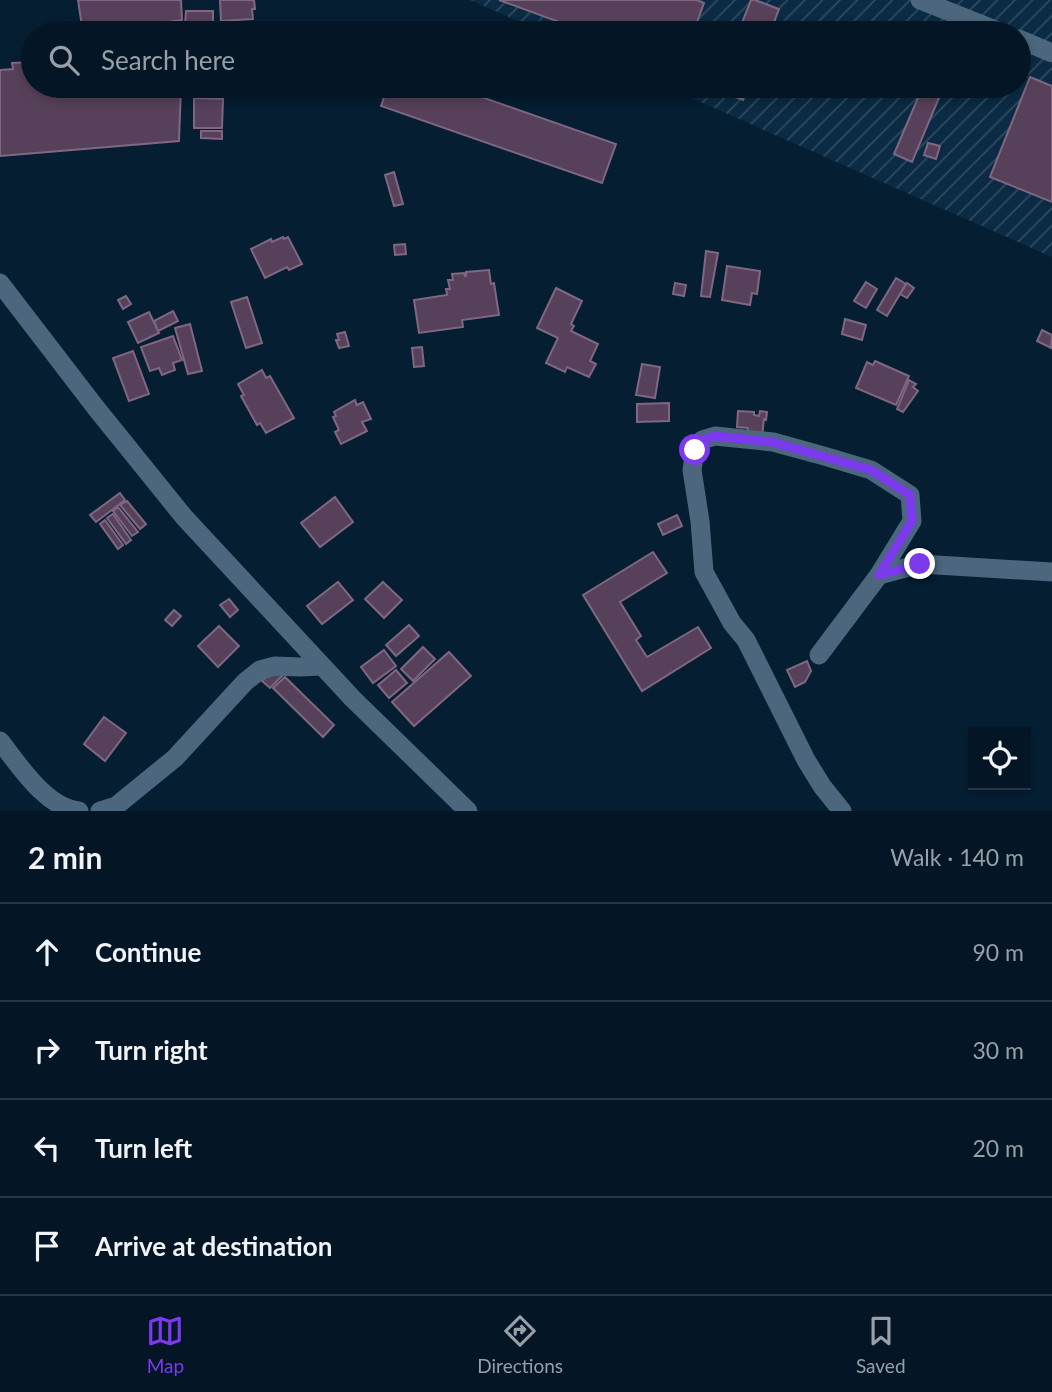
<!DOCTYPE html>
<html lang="en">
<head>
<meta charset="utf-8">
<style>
	:root { --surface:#041626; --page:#122332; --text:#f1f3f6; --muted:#979fa7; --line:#253543; --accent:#7c3aed }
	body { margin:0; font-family:Lato,sans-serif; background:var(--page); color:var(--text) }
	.controls { position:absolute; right:21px; bottom:21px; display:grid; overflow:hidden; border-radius:0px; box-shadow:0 4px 10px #0003 }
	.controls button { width:63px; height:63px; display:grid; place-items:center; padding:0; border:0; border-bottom:2px solid var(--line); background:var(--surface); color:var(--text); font:35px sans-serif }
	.stop { position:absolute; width:21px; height:21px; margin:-16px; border:5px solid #7c3aed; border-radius:50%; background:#fff }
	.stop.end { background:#7c3aed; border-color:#fff; box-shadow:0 2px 7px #0008 }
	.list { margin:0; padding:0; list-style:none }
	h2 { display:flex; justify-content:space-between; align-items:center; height:91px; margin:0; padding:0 28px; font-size:30px }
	h2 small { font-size:23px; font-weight:400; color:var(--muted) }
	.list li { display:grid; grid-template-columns:46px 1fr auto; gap:21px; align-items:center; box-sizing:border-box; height:98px; padding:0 28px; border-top:2px solid var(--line) }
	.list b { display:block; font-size:26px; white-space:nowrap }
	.list em { font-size:23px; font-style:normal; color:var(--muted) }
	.icon { flex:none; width:38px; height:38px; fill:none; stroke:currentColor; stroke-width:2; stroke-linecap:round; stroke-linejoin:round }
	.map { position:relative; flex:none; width:1052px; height:811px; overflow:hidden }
	.search { position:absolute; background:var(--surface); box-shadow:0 4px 10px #0003; left:21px; right:21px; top:21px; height:77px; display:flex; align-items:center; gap:18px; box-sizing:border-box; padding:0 24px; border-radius:38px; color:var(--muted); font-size:26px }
	.sheet { height:483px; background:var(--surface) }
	nav { display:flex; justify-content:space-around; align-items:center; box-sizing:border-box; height:98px; border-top:2px solid var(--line); background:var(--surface); font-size:19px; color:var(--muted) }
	nav a { display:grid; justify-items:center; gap:4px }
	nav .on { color:var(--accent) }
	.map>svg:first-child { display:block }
</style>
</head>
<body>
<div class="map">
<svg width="1052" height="811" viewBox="0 0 1052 811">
	<defs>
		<pattern id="industrial-furrows" width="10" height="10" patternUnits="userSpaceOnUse" patternTransform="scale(1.75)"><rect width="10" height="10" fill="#0a2b43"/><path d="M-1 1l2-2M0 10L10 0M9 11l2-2" fill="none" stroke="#2e4a5f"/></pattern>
	</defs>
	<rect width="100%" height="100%" fill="#051e32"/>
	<path fill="url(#industrial-furrows)" d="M470 0H1052V257L664 86H1019V33H545Z"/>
	<g fill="#57415a" stroke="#7f6782" stroke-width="2">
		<path d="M78 0H181L182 20 83 33Z"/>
		<path d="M220 0H254L255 9H252L253 19 221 21Z"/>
		<path d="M499 0H697L704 3 693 33H589Z"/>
		<path d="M751 0H755L779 9 770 33H738Z"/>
		<path d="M186 11H213V24H185Z"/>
		<rect x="199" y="25" width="28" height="8"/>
		<path d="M33 62V86H181L179 141 0 156V70L13 69 12 63Z"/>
		<path d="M1030 77 1052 86V202L990 177Z"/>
		<path d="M210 86H225L224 97 210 96Z"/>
		<path d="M388 86H450L616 144 602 183 381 106Z"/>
		<path d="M719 86H733L729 95 717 90Z"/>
		<path d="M734 86 747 90 743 100 730 95Z"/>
		<path d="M923 86H944L912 162 894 154Z"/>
		<path d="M194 98 223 99 222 128H194Z"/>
		<path d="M201 131H222V139L201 138Z"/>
		<path d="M928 143 940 146 936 159 924 155Z"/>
		<path d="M394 172 403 204 394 206 385 175Z"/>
		<path d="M283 237 284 239 288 237 302 264 289 270 287 267 265 278 251 249 271 239 272 242Z"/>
		<path d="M405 244 406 254 395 255 394 245Z"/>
		<path d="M706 251 718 253 710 297 701 296Z"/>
		<path d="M727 266 760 271 757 294 752 293 750 305 722 300Z"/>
		<path d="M489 270 491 284 494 283 499 315 462 320 463 327 419 333 414 300 447 295 446 289H450L448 280H453L452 274 464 273 465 276H466V272Z"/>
		<path d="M896 278 906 284 887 316 877 310Z"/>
		<path d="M866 282 877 289 866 308 854 301Z"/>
		<path d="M675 283 686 285 684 296 673 294Z"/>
		<path d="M907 283 914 288 907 298 900 294Z"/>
		<path d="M556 288 582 301 571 324 574 326 571 331 598 344 590 361 596 364 589 377 567 367 565 372 546 363 558 338 537 328Z"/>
		<path d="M126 296 131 304 123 309 118 300Z"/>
		<path d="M247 297 262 343 246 348 231 302Z"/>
		<path d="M173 311 178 321 158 331 154 321Z"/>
		<path d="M149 312 159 333 138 343 128 322Z"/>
		<path d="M845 319 866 325 862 340 842 334Z"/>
		<path d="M190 324 202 371 188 374 175 328Z"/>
		<path d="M1042 330 1052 335 1051 348 1037 341Z"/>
		<path d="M345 332 349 346 339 348 336 340H339L337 334Z"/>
		<path d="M173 336 182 360 173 363 175 370 162 375 159 368 150 371 141 347Z"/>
		<path d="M422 347 424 366 414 367 412 348Z"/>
		<path d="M133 351 149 394 129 401 113 358Z"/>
		<path d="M875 361 909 376 896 405 856 388 867 362 873 365Z"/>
		<path d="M642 364 660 367 655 398 636 395Z"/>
		<path d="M262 370 266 378 270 376 294 418 266 433 260 423 257 425 241 396 244 395 238 384Z"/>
		<path d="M909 380 916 384 913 387 918 391 903 412 897 409Z"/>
		<path d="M355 400 357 405 363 402 371 419 362 422 367 431 341 444 335 432 339 430 333 417 336 416 334 412Z"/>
		<path d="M669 403V421L637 422V404Z"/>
		<path d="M738 411 754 412V415L759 416 760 411 767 412 766 420 764 419 762 437 747 435 748 428 737 427Z"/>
		<path d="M120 493 125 500 96 522 90 515Z"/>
		<path d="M335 497 353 522 320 547 301 523Z"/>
		<path d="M127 501 146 524 140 529 120 505Z"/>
		<path d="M118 507 138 532 132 536 113 511Z"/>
		<path d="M113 514 131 540 126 544 107 518Z"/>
		<path d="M677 515 682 526 663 535 658 524Z"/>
		<path d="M105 520 123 545 118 549 100 524Z"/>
		<path d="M653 552 667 573 620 602 641 636 636 640 647 657 698 627 711 648 642 691 583 595Z"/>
		<path d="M338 582 353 600 322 624 307 606Z"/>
		<path d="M383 582 402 600 384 618 365 599Z"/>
		<path d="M229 599 238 610 230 617 220 605Z"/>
		<path d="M174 610 181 616 172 626 165 620Z"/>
		<path d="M409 625 419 636 396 656 386 645Z"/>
		<path d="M219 626 239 646 218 667 198 646Z"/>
		<path d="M423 647 435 659 413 681 401 669Z"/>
		<path d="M384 650 396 666 373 683 361 667Z"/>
		<path d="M449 652 471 676 414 726 392 702Z"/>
		<path d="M807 661 811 671 805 682 795 687 787 670Z"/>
		<path d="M276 667 284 674 270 688 262 681Z"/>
		<path d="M396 670 407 683 389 698 378 685Z"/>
		<path d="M285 677 334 725 323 737 273 688Z"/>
		<path d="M104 717 126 733 105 761 84 744Z"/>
	</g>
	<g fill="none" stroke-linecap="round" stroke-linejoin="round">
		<g stroke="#4b667d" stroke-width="19">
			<path d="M920 0 1003 33"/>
			<path d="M1019 39 1052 53"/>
			<path d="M0 283 96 408 184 517 353 699 468 811"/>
			<path d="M879 575 920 564 1052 572"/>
			<path d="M819 655 879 575 912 521 910 495 871 470 824 456 773 442 715 436 702 440 695 450 692 470 700 521 704 572 732 623 746 640 806 760 822 786 842 811"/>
			<path d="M0 741C19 765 46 808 79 811"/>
			<path d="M100 811 116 806 175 758 245 682 260 670 275 666 300 667 321 666"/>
		</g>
	</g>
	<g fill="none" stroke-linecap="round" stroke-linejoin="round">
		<path stroke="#7c3aed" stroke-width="9" d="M695 450 702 440 715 436 772 442 871 470 910 495 912 521 879 575 920 564"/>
	</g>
</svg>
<div class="controls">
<button><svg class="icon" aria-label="locate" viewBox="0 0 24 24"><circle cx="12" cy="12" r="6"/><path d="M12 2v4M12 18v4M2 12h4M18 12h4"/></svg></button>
</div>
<div class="stop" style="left:695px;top:450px"></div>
<div class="stop end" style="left:920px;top:564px"></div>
<div class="search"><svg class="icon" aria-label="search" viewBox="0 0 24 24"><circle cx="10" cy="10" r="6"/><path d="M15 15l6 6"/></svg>Search here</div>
</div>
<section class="sheet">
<h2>2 min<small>Walk · 140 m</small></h2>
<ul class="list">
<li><svg class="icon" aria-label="ahead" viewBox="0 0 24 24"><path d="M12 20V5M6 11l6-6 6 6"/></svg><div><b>Continue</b></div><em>90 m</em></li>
<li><svg class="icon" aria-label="right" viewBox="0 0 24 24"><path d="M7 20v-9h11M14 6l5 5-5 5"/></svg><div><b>Turn right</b></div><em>30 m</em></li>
<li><svg class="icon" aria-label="left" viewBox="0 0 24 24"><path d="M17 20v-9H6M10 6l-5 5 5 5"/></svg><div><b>Turn left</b></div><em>20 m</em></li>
<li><svg class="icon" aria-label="arrive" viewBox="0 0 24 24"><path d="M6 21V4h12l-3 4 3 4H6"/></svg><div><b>Arrive at destination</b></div></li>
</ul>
</section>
<nav>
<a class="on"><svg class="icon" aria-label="map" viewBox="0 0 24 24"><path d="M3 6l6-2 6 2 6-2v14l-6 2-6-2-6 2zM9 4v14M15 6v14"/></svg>Map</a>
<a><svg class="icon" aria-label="directions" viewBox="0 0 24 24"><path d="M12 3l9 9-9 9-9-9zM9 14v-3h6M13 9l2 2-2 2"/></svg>Directions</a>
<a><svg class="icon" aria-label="saved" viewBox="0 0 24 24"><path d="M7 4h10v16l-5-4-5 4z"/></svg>Saved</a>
</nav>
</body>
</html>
